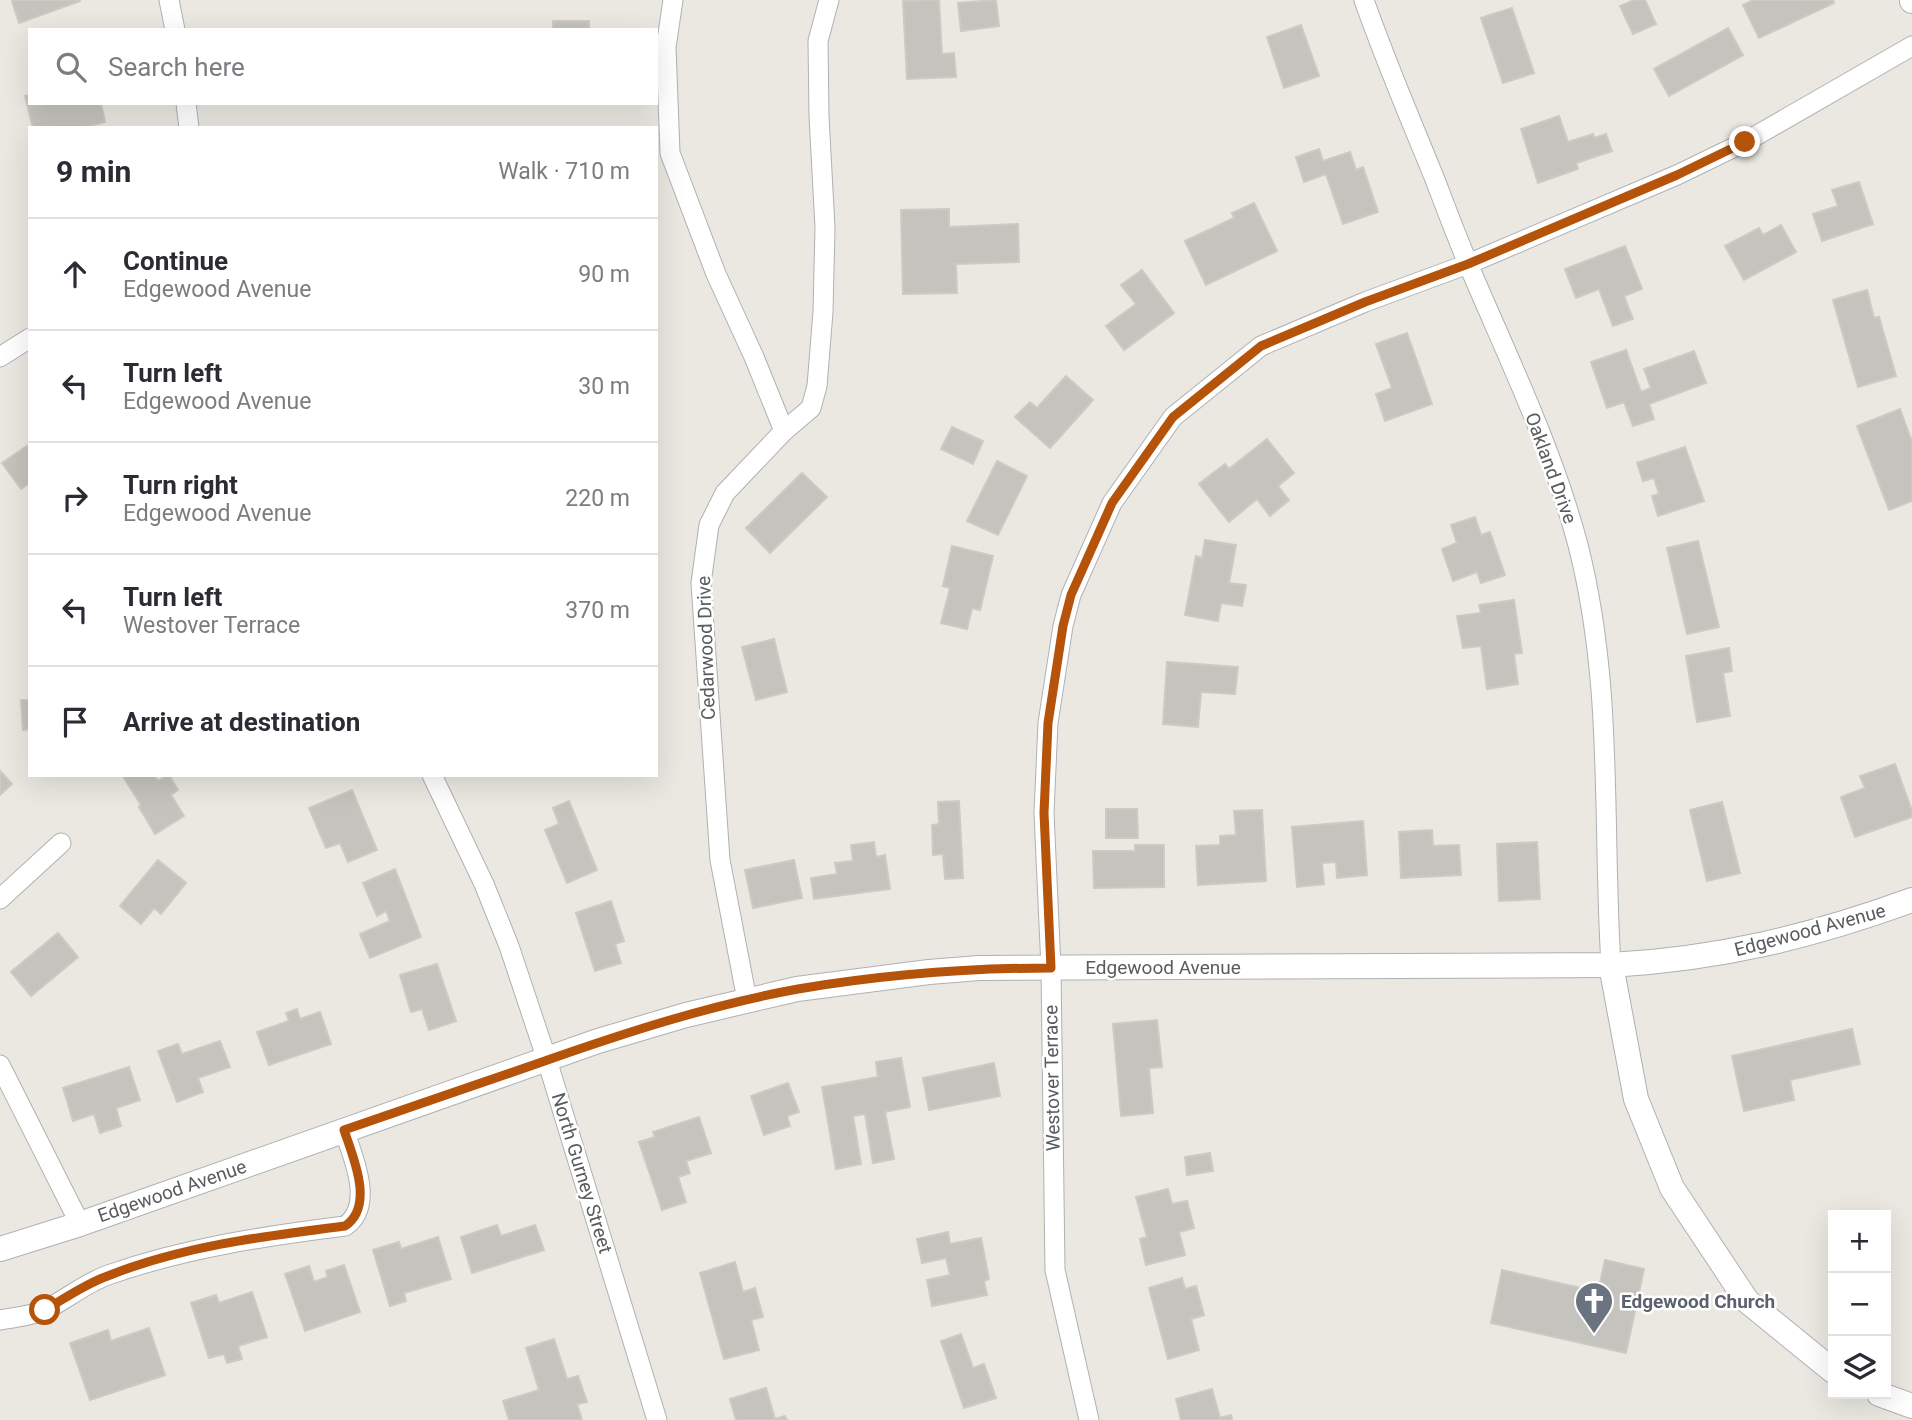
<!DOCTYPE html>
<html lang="en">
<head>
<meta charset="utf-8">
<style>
	:root { --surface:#fff; --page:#f7f7f7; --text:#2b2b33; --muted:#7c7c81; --line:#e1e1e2 }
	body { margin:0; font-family:Roboto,sans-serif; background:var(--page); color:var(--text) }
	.controls { position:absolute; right:21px; bottom:21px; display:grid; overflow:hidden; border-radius:0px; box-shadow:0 7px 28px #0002 }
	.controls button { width:63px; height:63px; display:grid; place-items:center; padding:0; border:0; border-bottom:2px solid var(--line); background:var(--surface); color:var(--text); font:35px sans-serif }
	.stop { position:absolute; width:21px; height:21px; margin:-16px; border:5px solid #b45309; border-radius:50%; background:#fff }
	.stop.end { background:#b45309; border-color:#fff; box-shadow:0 2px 7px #0008 }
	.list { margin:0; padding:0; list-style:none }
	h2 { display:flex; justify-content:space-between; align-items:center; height:91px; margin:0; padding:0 28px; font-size:30px }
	h2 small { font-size:23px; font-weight:400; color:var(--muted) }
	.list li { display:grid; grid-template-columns:46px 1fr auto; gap:21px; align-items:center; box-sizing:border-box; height:112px; padding:0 28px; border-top:2px solid var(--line) }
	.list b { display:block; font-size:26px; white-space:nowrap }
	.list p { margin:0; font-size:23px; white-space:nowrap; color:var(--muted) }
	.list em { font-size:23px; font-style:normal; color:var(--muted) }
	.icon { flex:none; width:38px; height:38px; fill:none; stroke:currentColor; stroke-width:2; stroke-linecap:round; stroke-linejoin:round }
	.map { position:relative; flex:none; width:1912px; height:1420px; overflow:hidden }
	.search { position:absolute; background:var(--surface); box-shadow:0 7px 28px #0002; left:28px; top:28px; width:630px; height:77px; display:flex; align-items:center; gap:18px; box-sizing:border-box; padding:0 24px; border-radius:0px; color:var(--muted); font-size:26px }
	.panel { position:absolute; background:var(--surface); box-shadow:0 7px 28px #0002; left:28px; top:126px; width:630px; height:651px; border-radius:0px }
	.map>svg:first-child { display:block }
</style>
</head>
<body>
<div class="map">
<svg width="1912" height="1420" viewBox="0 0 1912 1420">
	<rect width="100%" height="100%" fill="#eae8e1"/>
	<g fill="#c5c3bd" stroke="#cecac0" stroke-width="2">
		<path d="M14 0H80V1L19 23 12 1Z"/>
		<path d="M939 0 942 54 954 53 956 77 907 79 903 1Z"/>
		<path d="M996 0 999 26 961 31 958 3Z"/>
		<path d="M1634 0H1645L1656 24 1633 34 1620 6Z"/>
		<path d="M1753 0H1833L1834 3 1759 38 1743 5Z"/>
		<path d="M1512 8 1534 73 1503 83 1481 18Z"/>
		<rect x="553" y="21" width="36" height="9"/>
		<path d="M1301 25 1319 76 1284 88 1267 37Z"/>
		<path d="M1728 28 1743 55 1669 96 1654 69Z"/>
		<path d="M30 95V103H101L105 122 82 128H33L25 96Z"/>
		<path d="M1559 116 1568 142 1593 134 1594 138 1606 134 1612 151 1576 163 1578 169 1538 183 1521 129Z"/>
		<path d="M1319 149 1323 161 1350 152 1356 170 1363 167 1378 212 1343 224 1326 174 1304 182 1296 157Z"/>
		<path d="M1859 182 1873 224 1822 241 1813 214 1838 206 1832 190Z"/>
		<path d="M1254 203 1277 251 1206 285 1185 241 1234 218 1232 213Z"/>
		<path d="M949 209V227L1018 224 1019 262 956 264 957 293 903 294 901 210Z"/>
		<path d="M1781 225 1796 252 1744 280 1725 246 1759 228 1763 235Z"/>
		<path d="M1625 246 1642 289 1624 296 1633 319 1613 326 1599 289 1576 298 1565 269Z"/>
		<path d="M1142 270 1174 313 1124 350 1106 326 1136 304 1121 285Z"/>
		<path d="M1867 290 1874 318 1879 317 1896 376 1858 387 1833 300Z"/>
		<path d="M1407 333 1432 404 1385 421 1376 394 1392 388 1376 344Z"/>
		<path d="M1626 350 1641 392 1651 388 1644 369 1694 351 1706 383 1649 404 1654 419 1633 426 1624 402 1607 408 1591 362Z"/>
		<path d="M1066 376 1093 400 1050 448 1015 417 1030 402 1037 408Z"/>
		<path d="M1900 409 1912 442V501L1889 510 1857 426Z"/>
		<path d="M952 427 983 441 973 464 941 449Z"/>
		<path d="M1267 439 1294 473 1278 486 1289 500 1270 516 1257 499 1229 522 1199 484 1225 464 1229 469Z"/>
		<path d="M30 444V483L21 489 2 463Z"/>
		<path d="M1685 447 1704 501 1658 516 1652 496 1659 494 1654 478 1643 481 1637 463Z"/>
		<path d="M997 461 1027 476 998 535 967 521Z"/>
		<path d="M802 473 827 497 770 553 746 528Z"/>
		<path d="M1475 517 1481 535 1490 532 1505 575 1481 583 1477 572 1453 581 1442 549 1457 543 1451 525Z"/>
		<path d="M1205 540 1236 545 1229 583 1246 585 1242 606 1221 603 1218 621 1185 615 1196 556 1202 558Z"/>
		<path d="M1698 541 1719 627 1687 634 1667 548Z"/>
		<path d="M952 546 993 556 980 610 972 608 967 629 941 623 950 588 943 586Z"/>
		<path d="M1514 600 1522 653 1514 654 1518 684 1487 689 1481 646 1463 648 1457 616 1481 613 1479 605Z"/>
		<path d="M774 639 787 692 756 700 742 647Z"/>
		<path d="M1729 648 1732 671 1723 673 1730 716 1697 722 1686 656Z"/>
		<path d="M1167 662 1238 667 1235 694 1201 692 1198 727 1163 724Z"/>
		<path d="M21 700H30V729L23 730Z"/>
		<path d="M1895 764 1912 811V817L1855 837 1841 797 1865 788 1860 776Z"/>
		<path d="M0 771 12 784 0 795Z"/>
		<path d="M129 775H154L158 781 169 775 178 790 171 795 184 816 155 834 139 807 141 805 124 778Z"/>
		<path d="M352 790 377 850 348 862 340 843 326 848 309 808Z"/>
		<path d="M569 801 597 870 567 883 545 830 559 824 553 808Z"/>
		<path d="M959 801 963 878 945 879 943 854 933 855 932 825 939 824 938 802Z"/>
		<path d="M1722 802 1740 873 1707 881 1690 810Z"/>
		<path d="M1106 809H1137L1138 838H1106Z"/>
		<path d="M1262 810 1266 881 1198 885 1196 846 1220 845V836L1236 835 1234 811Z"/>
		<path d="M1363 821 1367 875 1337 878 1336 862 1322 863 1324 884 1297 887 1292 827Z"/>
		<path d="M1432 830 1433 846 1459 845 1461 875 1401 878 1399 832Z"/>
		<path d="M874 842 876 857 885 855 890 889 814 899 811 878 837 874 835 863 853 861 851 845Z"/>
		<path d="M1537 842 1540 899 1499 901 1497 844Z"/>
		<path d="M1135 845H1164V887L1094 888 1093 851H1135Z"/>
		<path d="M158 860 186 883 161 914 154 908 141 924 120 906Z"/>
		<path d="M794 860 802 898 753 908 745 870Z"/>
		<path d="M395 869 421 937 370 958 360 934 390 921 386 911 377 916 363 883Z"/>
		<path d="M611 901 624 941 615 944 621 963 595 971 576 913Z"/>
		<path d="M58 933 78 957 31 996 11 972Z"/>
		<path d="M437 964 456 1021 429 1030 422 1009 411 1012 400 975Z"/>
		<path d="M297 1009 300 1019 320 1012 331 1044 269 1065 257 1032 289 1021 286 1013Z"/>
		<path d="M1157 1020 1162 1067 1149 1068 1153 1113 1121 1116 1113 1024Z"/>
		<path d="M1852 1029 1860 1064 1790 1080 1794 1100 1744 1111 1732 1056Z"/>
		<path d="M220 1041 230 1067 198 1078 203 1092 177 1102 158 1051 178 1044 182 1054Z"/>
		<path d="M901 1058 910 1107 885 1112 894 1159 873 1163 865 1114 853 1116 861 1164 836 1169 822 1087 878 1077 876 1062Z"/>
		<path d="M994 1063 1000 1096 929 1110 923 1078Z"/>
		<path d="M129 1067 140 1100 116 1108 121 1126 100 1133 94 1114 73 1121 63 1088Z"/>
		<path d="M788 1083 799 1112 787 1116 790 1126 764 1135 751 1096Z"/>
		<path d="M699 1117 711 1153 686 1161 690 1173 678 1177 686 1202 662 1210 639 1142 655 1137 653 1132Z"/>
		<path d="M1210 1153 1213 1171 1187 1175 1185 1157Z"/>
		<path d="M1168 1189 1172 1204 1187 1201 1194 1228 1179 1232 1185 1255 1146 1265 1140 1239 1147 1237 1136 1197Z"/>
		<path d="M497 1225 501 1236 535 1225 544 1250 472 1273 461 1237Z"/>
		<path d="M948 1232 950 1244 981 1238 989 1279 984 1281 987 1295 932 1306 927 1280 950 1275 946 1258 922 1263 917 1239Z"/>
		<path d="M438 1237 451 1279 404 1293 406 1301 390 1306 373 1250 399 1242 401 1249Z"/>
		<path d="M1605 1260 1644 1269 1626 1353 1491 1323 1502 1270 1598 1292Z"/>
		<path d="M735 1262 743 1292 755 1288 763 1317 751 1320 759 1350 724 1359 700 1273Z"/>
		<path d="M344 1265 360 1312 305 1331 285 1274 309 1266 314 1282 328 1277 326 1271Z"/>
		<path d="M1182 1278 1185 1289 1196 1286 1204 1315 1191 1319 1199 1350 1168 1359 1149 1288Z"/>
		<path d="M252 1292 267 1337 238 1346 242 1359 227 1363 224 1354 209 1358 191 1303 216 1295 219 1303Z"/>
		<path d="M149 1328 165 1375 90 1400 70 1343 108 1330 111 1341Z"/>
		<path d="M961 1334 973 1368 984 1364 996 1398 964 1408 941 1341Z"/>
		<path d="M554 1339 567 1379 578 1376 587 1402 577 1404 582 1420H509L503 1401 539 1390 526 1348Z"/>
		<path d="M766 1388 775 1419 785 1416 787 1420H736L730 1399Z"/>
		<path d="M1212 1389 1220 1418 1231 1415 1232 1420H1181L1176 1399Z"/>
	</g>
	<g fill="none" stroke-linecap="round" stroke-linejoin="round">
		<defs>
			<g id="minor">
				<path d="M169 0 175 30"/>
				<path d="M673 0 666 47 670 153 716 274 754 357 784 431"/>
				<path d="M1364 0C1385 60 1410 118 1434 177 1447 211 1460 246 1475 280 1512 366 1554 454 1578 545 1614 686 1602 822 1611 965"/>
				<path d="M186 103 189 128"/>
				<path d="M0 357 30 338"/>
				<path d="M432 775 484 884 509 946 547 1060 657 1420"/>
				<path d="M0 899 61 843"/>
				<path d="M747 1000 720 860 701 583 709 525 725 493 784 431 811 408 817 386 823 312 825 228 819 116 818 41 829 0"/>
				<path d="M0 1065 80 1224"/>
				<path d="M0 1320C16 1317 33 1316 47 1309 68 1298 86 1283 108 1275 185 1248 265 1236 345 1226 375 1206 353 1157 344 1130"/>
				<path d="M1089 1420 1055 1270 1051 968 1044 813 1048 723 1063 626 1071 595 1112 503 1173 417 1261 346 1365 302 1468 264 1677 175 1745 142 1912 46"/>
			</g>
			<g id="tertiary">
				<path d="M1912 0V1"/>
				<path d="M1611 965 1636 1099 1672 1188 1747 1301 1833 1371"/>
				<path d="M0 1249 80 1224 598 1041 686 1015 797 989 929 972 979 968 1611 965C1719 959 1810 937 1912 900"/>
				<path d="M1879 1394 1912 1406"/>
			</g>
		</defs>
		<use href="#minor" stroke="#aeb1b4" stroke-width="21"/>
		<use href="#tertiary" stroke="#aeb1b4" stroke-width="26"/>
		<use href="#minor" stroke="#fff" stroke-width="19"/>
		<use href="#tertiary" stroke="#fff" stroke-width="24"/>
	</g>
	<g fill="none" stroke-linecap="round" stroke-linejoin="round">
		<path stroke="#b45309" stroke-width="9" d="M45 1310C65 1298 84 1285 105 1277 181 1246 265 1236 345 1226 375 1206 353 1157 344 1130 409 1108 474 1085 539 1063 624 1033 710 1005 798 989 882 975 966 968 1051 968L1044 813 1048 723 1063 626 1071 595 1112 503 1173 417 1261 346 1365 302 1468 264 1677 175 1745 142"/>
	</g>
	<defs>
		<symbol id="church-pin" viewBox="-11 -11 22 30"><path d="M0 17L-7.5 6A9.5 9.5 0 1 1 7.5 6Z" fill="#6b7280" stroke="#fff"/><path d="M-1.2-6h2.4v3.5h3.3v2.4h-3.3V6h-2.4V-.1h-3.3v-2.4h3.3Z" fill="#fff"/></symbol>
	</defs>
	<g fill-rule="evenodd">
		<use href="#church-pin" x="1572" y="1279" width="44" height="60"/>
	</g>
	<g text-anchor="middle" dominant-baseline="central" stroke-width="5" stroke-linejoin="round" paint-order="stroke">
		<g font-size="19" fill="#595c5f" stroke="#fff">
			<text transform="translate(1551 468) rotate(70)">Oakland Drive</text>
			<text transform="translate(706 648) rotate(-92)">Cedarwood Drive</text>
			<text transform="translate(1810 930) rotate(-15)">Edgewood Avenue</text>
			<text x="1163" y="967">Edgewood Avenue</text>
			<text transform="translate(1052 1078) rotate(-91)">Westover Terrace</text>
			<text transform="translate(582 1173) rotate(73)">North Gurney Street</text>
			<text transform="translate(172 1191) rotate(-19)">Edgewood Avenue</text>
		</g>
		<g font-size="19" font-weight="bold" fill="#5b616d" stroke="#fff" text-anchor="start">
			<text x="1621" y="1301">Edgewood Church</text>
		</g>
	</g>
</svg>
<div class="controls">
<button>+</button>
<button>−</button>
<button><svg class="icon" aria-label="layers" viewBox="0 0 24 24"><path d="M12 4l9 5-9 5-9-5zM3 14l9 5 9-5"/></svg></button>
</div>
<div class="stop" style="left:45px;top:1310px"></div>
<div class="stop end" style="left:1745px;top:142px"></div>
<div class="search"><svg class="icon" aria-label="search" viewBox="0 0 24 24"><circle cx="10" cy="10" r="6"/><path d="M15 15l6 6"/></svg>Search here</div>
<section class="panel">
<h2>9 min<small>Walk · 710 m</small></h2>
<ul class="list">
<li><svg class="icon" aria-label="ahead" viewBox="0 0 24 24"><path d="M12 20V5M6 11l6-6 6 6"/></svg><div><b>Continue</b><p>Edgewood Avenue</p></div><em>90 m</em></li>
<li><svg class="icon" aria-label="left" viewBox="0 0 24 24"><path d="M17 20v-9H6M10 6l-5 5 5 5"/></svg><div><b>Turn left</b><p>Edgewood Avenue</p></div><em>30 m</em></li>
<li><svg class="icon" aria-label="right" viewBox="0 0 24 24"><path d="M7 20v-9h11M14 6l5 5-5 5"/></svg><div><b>Turn right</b><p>Edgewood Avenue</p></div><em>220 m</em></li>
<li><svg class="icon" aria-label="left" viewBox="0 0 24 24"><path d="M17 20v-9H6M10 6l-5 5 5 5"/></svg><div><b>Turn left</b><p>Westover Terrace</p></div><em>370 m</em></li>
<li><svg class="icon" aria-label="arrive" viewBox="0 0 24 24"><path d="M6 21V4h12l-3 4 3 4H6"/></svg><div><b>Arrive at destination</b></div></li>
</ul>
</section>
</div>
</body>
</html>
